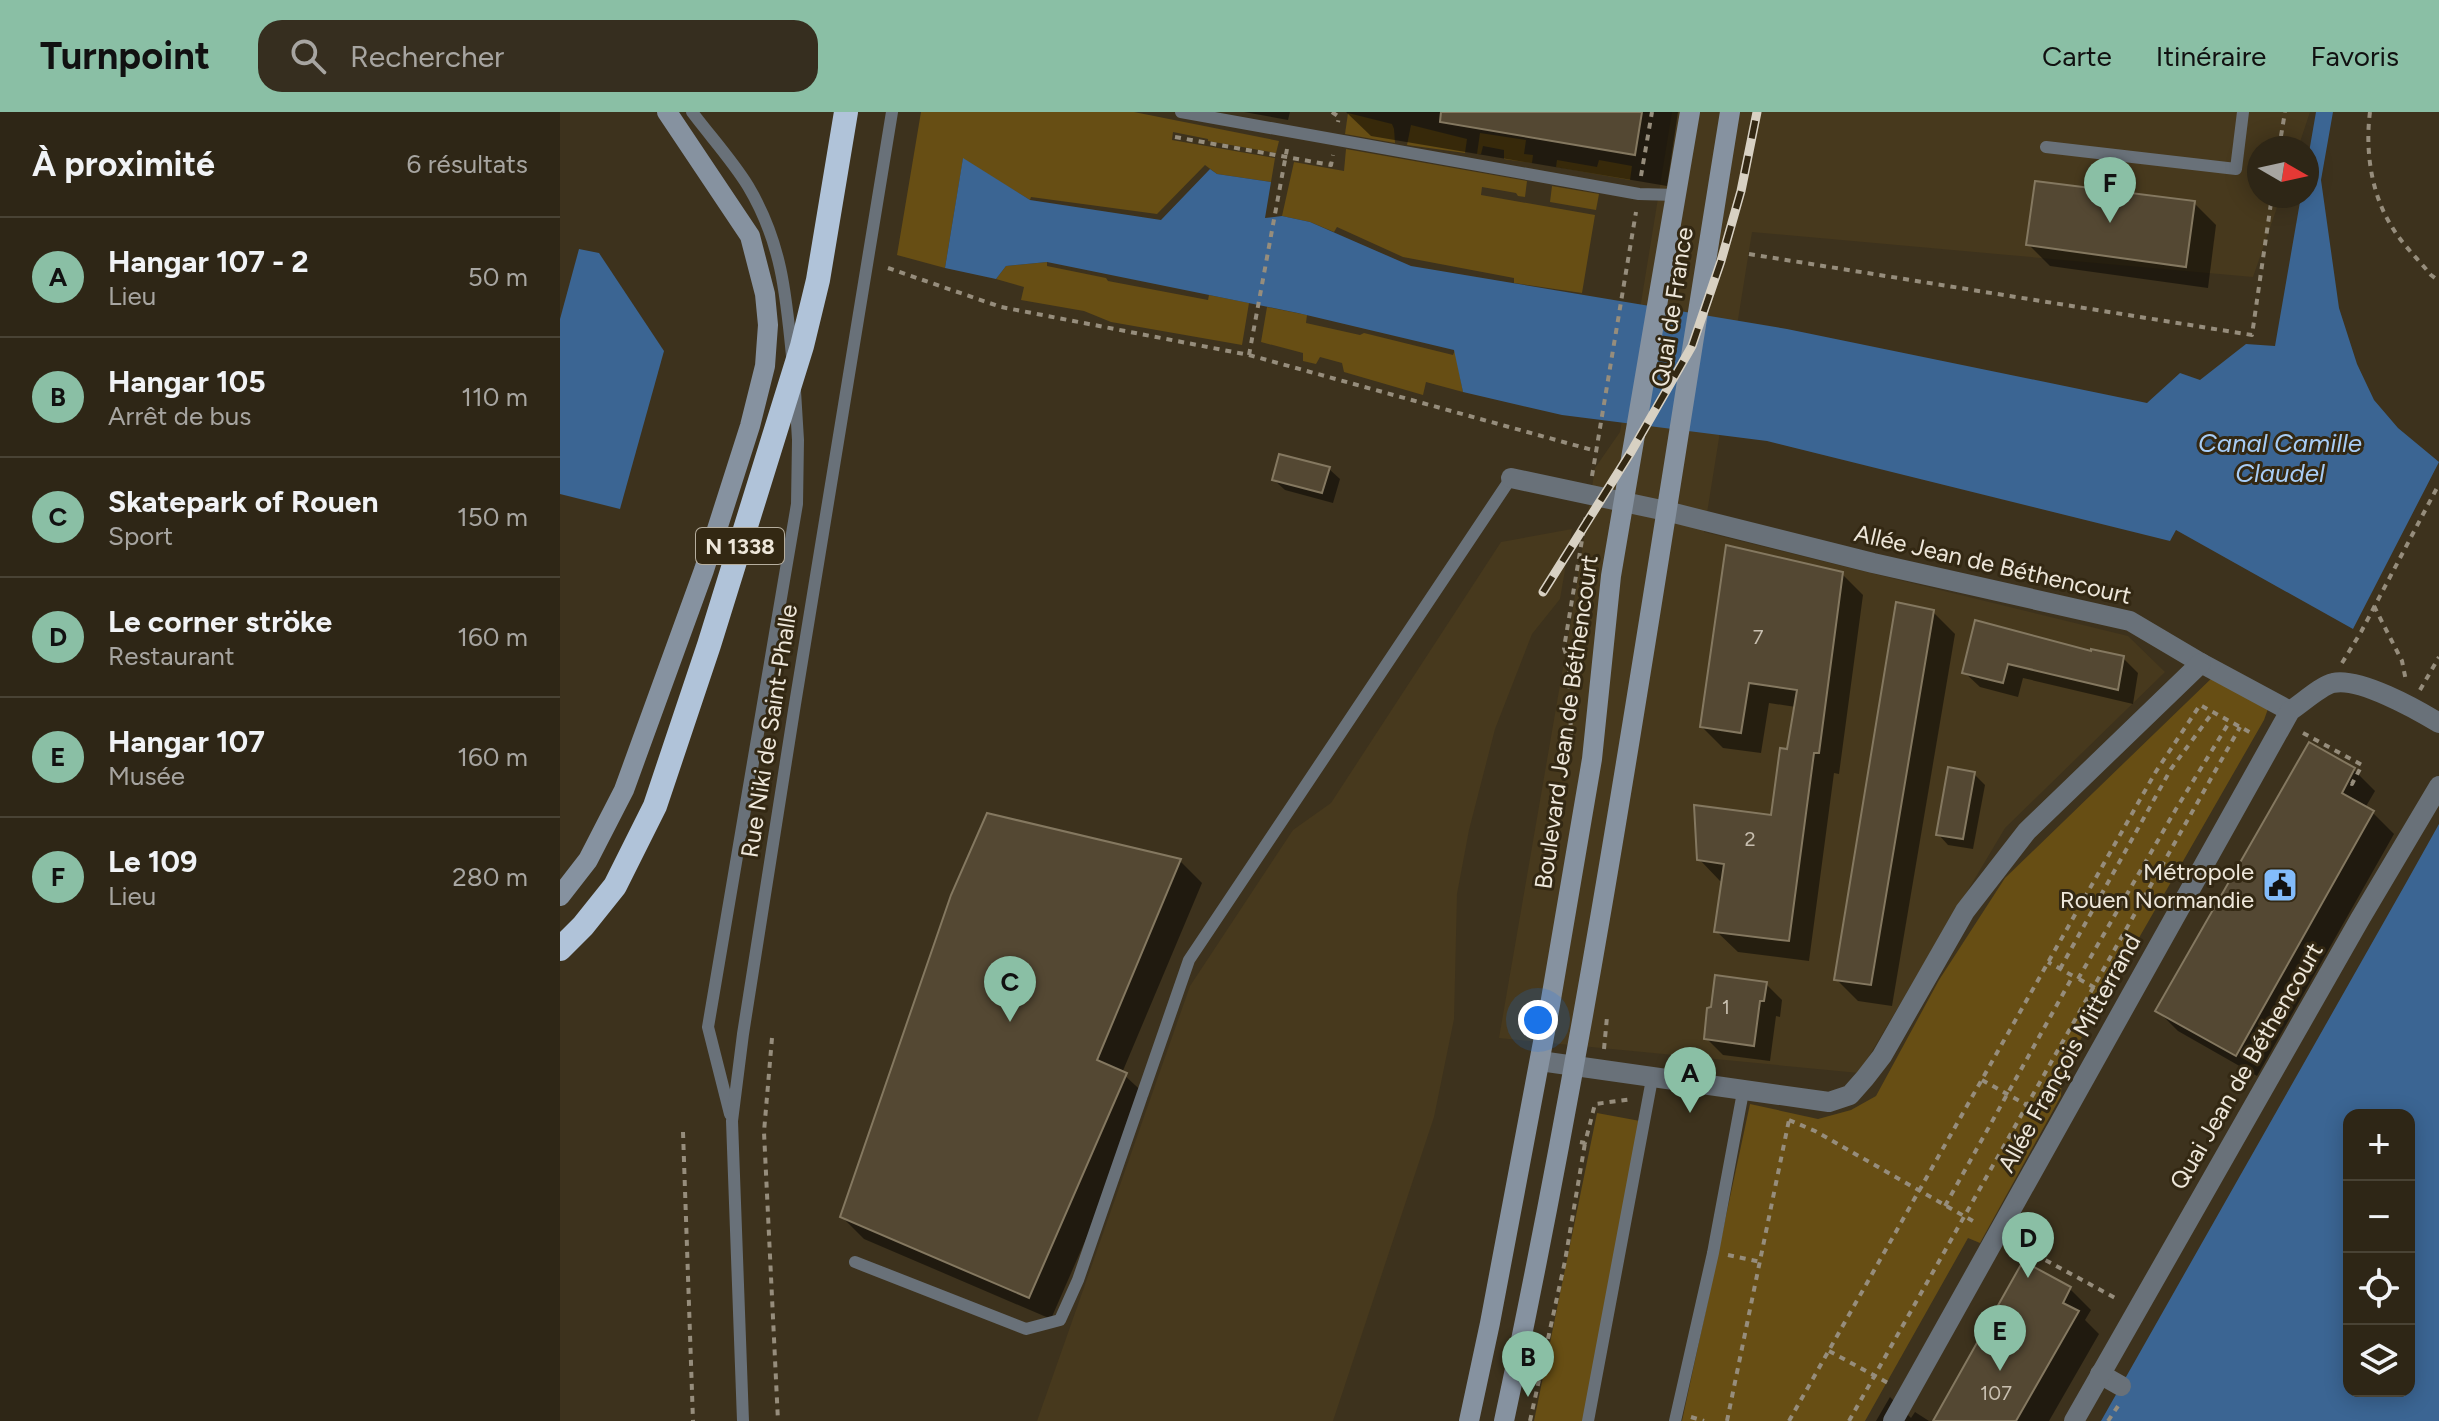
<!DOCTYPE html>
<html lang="fr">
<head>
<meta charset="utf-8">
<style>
	:root { --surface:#2e2616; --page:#362e1f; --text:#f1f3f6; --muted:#a7a5a1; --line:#494335; --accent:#8abfa5 }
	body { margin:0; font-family:Figtree,sans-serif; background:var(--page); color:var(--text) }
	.controls { position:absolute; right:24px; bottom:24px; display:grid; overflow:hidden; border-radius:16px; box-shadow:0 4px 20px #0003 }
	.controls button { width:72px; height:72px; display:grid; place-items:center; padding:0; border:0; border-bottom:2px solid var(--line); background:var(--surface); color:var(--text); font:40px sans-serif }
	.compass { position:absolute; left:1687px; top:24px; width:72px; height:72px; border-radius:50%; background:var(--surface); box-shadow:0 4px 20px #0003; rotate:99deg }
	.you { position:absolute; left:978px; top:908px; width:28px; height:28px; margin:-20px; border:6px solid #fff; border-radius:50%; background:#1a73e8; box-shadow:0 0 0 12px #1a73e833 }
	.badge { display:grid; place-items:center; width:52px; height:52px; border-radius:50%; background:var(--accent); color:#111; font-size:26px; font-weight:700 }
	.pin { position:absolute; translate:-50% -66px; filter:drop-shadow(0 2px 4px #0008) }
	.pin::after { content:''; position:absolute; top:42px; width:28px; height:24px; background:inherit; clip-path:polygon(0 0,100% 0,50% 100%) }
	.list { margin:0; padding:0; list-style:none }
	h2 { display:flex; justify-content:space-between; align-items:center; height:104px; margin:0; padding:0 32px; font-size:34px }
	h2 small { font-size:26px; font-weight:400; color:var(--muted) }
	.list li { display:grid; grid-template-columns:52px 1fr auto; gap:24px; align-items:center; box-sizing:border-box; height:120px; padding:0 32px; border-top:2px solid var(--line) }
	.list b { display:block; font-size:30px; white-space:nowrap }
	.list p { margin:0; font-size:26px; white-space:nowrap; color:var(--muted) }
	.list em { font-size:26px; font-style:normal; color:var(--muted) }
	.icon { flex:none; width:44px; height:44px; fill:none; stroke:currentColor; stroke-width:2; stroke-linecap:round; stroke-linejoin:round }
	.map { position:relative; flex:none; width:1879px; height:1309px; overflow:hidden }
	header { display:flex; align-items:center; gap:48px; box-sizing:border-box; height:112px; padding:0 40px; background:var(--accent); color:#111 }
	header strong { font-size:38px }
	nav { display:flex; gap:44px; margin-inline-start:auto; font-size:28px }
	.search { width:560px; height:72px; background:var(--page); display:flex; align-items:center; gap:20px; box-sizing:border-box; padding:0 28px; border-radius:24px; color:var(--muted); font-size:30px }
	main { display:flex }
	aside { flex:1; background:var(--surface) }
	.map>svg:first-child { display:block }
</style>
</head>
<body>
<header>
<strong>Turnpoint</strong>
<div class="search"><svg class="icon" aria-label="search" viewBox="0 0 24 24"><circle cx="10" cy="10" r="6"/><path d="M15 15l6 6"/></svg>Rechercher</div>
<nav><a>Carte</a><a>Itinéraire</a><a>Favoris</a></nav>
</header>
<main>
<aside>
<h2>À proximité<small>6 résultats</small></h2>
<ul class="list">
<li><span class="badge">A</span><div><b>Hangar 107 - 2</b><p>Lieu</p></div><em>50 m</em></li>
<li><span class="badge">B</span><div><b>Hangar 105</b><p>Arrêt de bus</p></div><em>110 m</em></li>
<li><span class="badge">C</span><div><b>Skatepark of Rouen</b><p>Sport</p></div><em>150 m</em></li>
<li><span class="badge">D</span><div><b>Le corner ströke</b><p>Restaurant</p></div><em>160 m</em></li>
<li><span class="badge">E</span><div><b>Hangar 107</b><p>Musée</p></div><em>160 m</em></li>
<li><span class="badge">F</span><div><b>Le 109</b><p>Lieu</p></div><em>280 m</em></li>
</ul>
</aside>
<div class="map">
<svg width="1879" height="1309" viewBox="0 0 1879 1309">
	<rect width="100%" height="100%" fill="#3d321d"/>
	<g fill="#47391d">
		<path d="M1112 0H1750L1738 36H1699V84H1721L1693 165 1192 120 1144 420 1568 524 1605 560 1445 716 1299 961 939 926 1010 515 1035 356 1060 320Z"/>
		<path d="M1012 417 1000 487 972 522 935 617 909 718 897 782 894 907 874 1005 773 1309H477L630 874 733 718 771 691 941 430Z"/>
	</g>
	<g fill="#674e14">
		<path d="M361 0H574L719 29 716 41 648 29V27L613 20 612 28 715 46 711 70 657 62 645 53 597 102 471 85 470 88 403 47 385 156 337 143Z"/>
		<path d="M788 1 832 12 834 17 835 31 785 22Z"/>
		<path d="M851 13 907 27 905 41 847 33Z"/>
		<path d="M920 21 966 28 964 42 973 43 972 51 944 47V38L923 34 921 42H917Z"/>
		<path d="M786 37 967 69 965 85 958 84 956 81 922 75 921 83 1035 103 1022 181 954 171V166L843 145 777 115 774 120 750 110 722 104 734 50 784 59Z"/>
		<path d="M997 48 1037 55 1039 48 1072 54 1070 68 996 55Z"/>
		<path d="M992 74 1039 82 1036 98 990 90Z"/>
		<path d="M487 150V154L546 166 548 169 648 188 649 183 689 191 682 233 551 210 524 199 461 188 464 175 436 167 446 154Z"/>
		<path d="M707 195 747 203 746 211 800 223 804 221 893 243 895 238 903 280 866 270 863 283 784 260 782 251 760 245 756 252 743 249V241L701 230Z"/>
		<path d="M1656 562 1709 594 1704 608 1502 960 1501 984 1420 1131 1408 1126 1305 1309H1122L1190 992 1258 1007 1291 998 1316 984 1379 868 1445 766Z"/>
		<path d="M1037 1001 1080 1009 1023 1309H974Z"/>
	</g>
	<g fill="#3b6593" fill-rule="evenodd">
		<path d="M1756 0H1773L1761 68 1779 196 1797 252 1814 288 1838 316 1879 350 1793 517 1616 418 1610 429 1207 329 1002 303 903 280 894 238 738 201 487 150 446 154 436 167 385 156 403 46 470 88 601 108 650 57 657 62 711 70 705 106 722 104 750 110 851 154 1227 217 1587 291 1620 261 1640 268 1686 232 1715 234 1741 84H1747V52Z"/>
		<path d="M19 137 39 141 104 239 60 397 0 382V207Z"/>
		<path d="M1879 712V1309H1541L1846 771ZM1789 1003H1849V1279H1789Z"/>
	</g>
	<g fill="#0007">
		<path d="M684 0H730L728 8Z"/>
		<path d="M786 0H1118L1107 74 811 24Z"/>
		<path d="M1634 91 1656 113 1648 176 1490 154 1468 132Z"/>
		<path d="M769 357 780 367 773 391 725 378 714 368Z"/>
		<path d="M1282 462 1303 483 1279 662 1274 661 1249 849 1178 840 1156 819 1164 769H1160L1139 747 1213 705 1229 640 1236 595 1209 591 1201 641 1163 636 1142 615Z"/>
		<path d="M1373 500 1395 522 1332 894 1298 889 1276 867Z"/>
		<path d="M1416 511 1532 541 1563 546 1578 561 1573 592 1463 566 1458 585 1420 575 1404 560Z"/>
		<path d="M1794 658 1815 679 1805 696 1813 701 1834 722 1697 964 1618 919 1597 898Z"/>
		<path d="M1414 662 1425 673 1413 737 1388 733 1378 722Z"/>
		<path d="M428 703 620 749 642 771 562 961 588 985 491 1207 304 1127 282 1105Z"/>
		<path d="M1206 872 1222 888 1220 905 1216 904 1210 949 1163 943 1146 926Z"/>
		<path d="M1510 1177 1531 1198 1525 1208 1539 1222 1489 1309H1375Z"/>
		<path d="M1330 1285 1351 1306 1355 1300 1369 1309H1316Z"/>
	</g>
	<g fill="#544833" stroke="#847860" stroke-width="2">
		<path d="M881 0H1082L1075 43 880 10Z"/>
		<path d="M1475 69 1635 89 1626 155 1466 133Z"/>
		<path d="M719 342 770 355 762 381 712 368Z"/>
		<path d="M1166 433 1283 460 1259 641H1254L1229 829 1154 820 1164 752 1137 748 1134 693 1211 703 1220 636 1227 637 1237 578 1189 571 1181 621 1140 615Z"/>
		<path d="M1336 490 1374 498 1311 873 1274 868Z"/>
		<path d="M1415 508 1531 539V537L1564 544 1558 578 1448 552 1443 571 1402 561Z"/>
		<path d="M1749 630 1795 656 1782 681 1814 699 1676 944 1595 899Z"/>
		<path d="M1388 655 1415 660 1403 727 1376 723Z"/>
		<path d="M427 701 621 747 537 948 567 961 469 1186 280 1105 391 783Z"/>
		<path d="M1155 863 1207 870 1204 889H1200L1194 934 1144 927 1147 896 1151 895Z"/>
		<path d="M1463 1149 1511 1175 1503 1191 1519 1199 1456 1309H1373Z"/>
	</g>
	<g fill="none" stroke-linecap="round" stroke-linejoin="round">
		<g stroke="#968d7c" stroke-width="4" stroke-dasharray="6 6" stroke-linecap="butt">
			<path d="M772 0 779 5 778 10"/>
			<path d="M1810 0C1805 38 1811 82 1832 115 1842 132 1858 147 1871 163L1879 169"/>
			<path d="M615 25 771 53 773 43"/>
			<path d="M1719 36 1725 0"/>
			<path d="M1081 64 1092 0"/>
			<path d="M1189 142 1692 223 1712 84"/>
			<path d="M328 156 441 195 689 243 1036 339"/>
			<path d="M689 243 727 37"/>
			<path d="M1032 364 1076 100"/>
			<path d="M1814 494 1842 549 1846 569"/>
			<path d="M1782 551 1801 520 1879 372"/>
			<path d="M1860 578 1879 545"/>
			<path d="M1743 621 1802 653 1792 672 1788 670"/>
			<path d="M1011 625 1009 552 1004 536 1026 404"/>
			<path d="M1500 857 1611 657 1653 600"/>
			<path d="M1518 867 1616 697 1670 609"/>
			<path d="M1519 867 1546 882"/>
			<path d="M212 926 204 1020 218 1309"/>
			<path d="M1044 937 1047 905 1044 904"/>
			<path d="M1422 968 1483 1002"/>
			<path d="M1229 1008 1255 1019 1418 1112"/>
			<path d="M123 1020 133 1309"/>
			<path d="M1020 1030 1025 1031 1035 992 1073 987"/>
			<path d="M1385 1094 1513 864 1488 850"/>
			<path d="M1454 1131 1559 1188"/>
			<path d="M1168 1143 1201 1150"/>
			<path d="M1269 1239 1330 1272"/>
			<path d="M1131 1305 1144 1309"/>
			<path d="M970 1309 1005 1149 1025 1031"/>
			<path d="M1167 1309 1229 1008H1227"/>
			<path d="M1229 1309 1595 661 1640 593 1693 622"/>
			<path d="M1289 1309 1680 615"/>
			<path d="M1548 1309 1558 1294"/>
		</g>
		<g stroke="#697179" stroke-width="12">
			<path d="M132 0C150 24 172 48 188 74 221 129 226 181 232 244"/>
			<path d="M621 0 1079 82 1116 83"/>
			<path d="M1486 35 1676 57 1683 0"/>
			<path d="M170 1002 148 915 237 392 238 328 235 279"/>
			<path d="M295 1150 466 1217 500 1208 518 1168 629 848 951 366"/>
			<path d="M183 1309 172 1009 183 922 235 592 332 0"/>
			<path d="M1028 1309 1092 967"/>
			<path d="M1115 1309 1153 1141 1183 980"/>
		</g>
		<g stroke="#697179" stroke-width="20">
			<path d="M951 366 1106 399 1313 451 1570 509 1641 551 1730 599"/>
			<path d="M980 949 1269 990 1290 983 1305 966 1322 944 1405 799 1467 719 1641 551"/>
			<path d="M1540 1262 1561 1274"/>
			<path d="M1333 1309 1730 599C1741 592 1762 573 1773 571 1799 565 1856 597 1879 611"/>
			<path d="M1514 1309 1800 807 1879 674"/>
		</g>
		<g stroke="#8692a0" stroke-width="20">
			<path d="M0 784 28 748 64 678 144 458 190 314 205 254 208 213 205 182 190 124 107 0"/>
			<path d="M909 1309 930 1211 990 893 1032 647 1051 464 1130 0"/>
			<path d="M944 1309C1037 876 1099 437 1170 0"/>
		</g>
		<path stroke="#b0c3d9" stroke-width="24" d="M0 837 23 814 55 774 95 694 149 533 242 234 258 168 286 0"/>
		<defs>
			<path id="rail" d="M983 480 1071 340 1132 234 1161 149 1181 79 1197 0"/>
		</defs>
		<use href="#rail" stroke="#d8d1c3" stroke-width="9"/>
		<use href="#rail" stroke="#332813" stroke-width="6" stroke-dasharray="18" stroke-linecap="butt"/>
	</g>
	<defs>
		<symbol id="civic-square" viewBox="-11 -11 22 22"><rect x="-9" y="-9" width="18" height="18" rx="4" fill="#83bcfb" stroke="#332813"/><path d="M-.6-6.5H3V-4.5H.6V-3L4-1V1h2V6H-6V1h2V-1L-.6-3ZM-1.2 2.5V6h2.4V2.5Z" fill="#111"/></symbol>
	</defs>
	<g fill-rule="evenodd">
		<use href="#civic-square" x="1700" y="753" width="40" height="40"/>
	</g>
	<g text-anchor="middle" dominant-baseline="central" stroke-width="6" stroke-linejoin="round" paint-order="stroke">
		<g font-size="20" fill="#c8bfb0">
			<text x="1198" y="525">7</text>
			<text x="1190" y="727">2</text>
			<text x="1166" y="895">1</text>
			<text x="1436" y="1281">107</text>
		</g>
		<rect fill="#332813" stroke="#b6ae9e" stroke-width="2" x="136" y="416" width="88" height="36" rx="6"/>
		<g font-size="22" font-weight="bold" fill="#eee7da">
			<text x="180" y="434">N 1338</text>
		</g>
		<g font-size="24" fill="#eee7da" stroke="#332813">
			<text transform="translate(1112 195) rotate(-81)">Quai de France</text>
			<text transform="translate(1433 452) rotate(13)">Allée Jean de Béthencourt</text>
			<text transform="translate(1006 610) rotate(-82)">Boulevard Jean de Béthencourt</text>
			<text transform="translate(209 619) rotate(-81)">Rue Niki de Saint-Phalle</text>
			<text transform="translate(1509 941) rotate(-61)">Allée François Mitterrand</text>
			<text transform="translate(1686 954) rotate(-60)">Quai Jean de Béthencourt</text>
		</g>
		<g font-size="24" fill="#eee7da" stroke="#332813" text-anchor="end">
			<text x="1694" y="759">Métropole<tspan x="1694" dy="28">Rouen Normandie</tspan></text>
		</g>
		<g font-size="26" font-style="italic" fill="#a8cdf6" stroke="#332813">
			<text x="1720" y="331">Canal Camille<tspan x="1720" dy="30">Claudel</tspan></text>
		</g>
	</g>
</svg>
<div class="controls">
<button>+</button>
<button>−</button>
<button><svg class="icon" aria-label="locate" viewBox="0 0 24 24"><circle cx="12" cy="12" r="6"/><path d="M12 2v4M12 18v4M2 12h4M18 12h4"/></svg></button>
<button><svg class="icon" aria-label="layers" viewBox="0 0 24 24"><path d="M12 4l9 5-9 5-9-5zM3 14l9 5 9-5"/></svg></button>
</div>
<svg class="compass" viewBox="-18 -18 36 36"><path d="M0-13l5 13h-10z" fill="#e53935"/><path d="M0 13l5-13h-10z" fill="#a7a5a1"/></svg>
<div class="you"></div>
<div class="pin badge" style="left:1130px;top:1001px">A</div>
<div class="pin badge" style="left:968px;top:1285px">B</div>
<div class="pin badge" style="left:450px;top:910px">C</div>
<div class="pin badge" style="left:1468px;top:1166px">D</div>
<div class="pin badge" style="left:1440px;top:1259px">E</div>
<div class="pin badge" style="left:1550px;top:111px">F</div>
</div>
</main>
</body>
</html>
